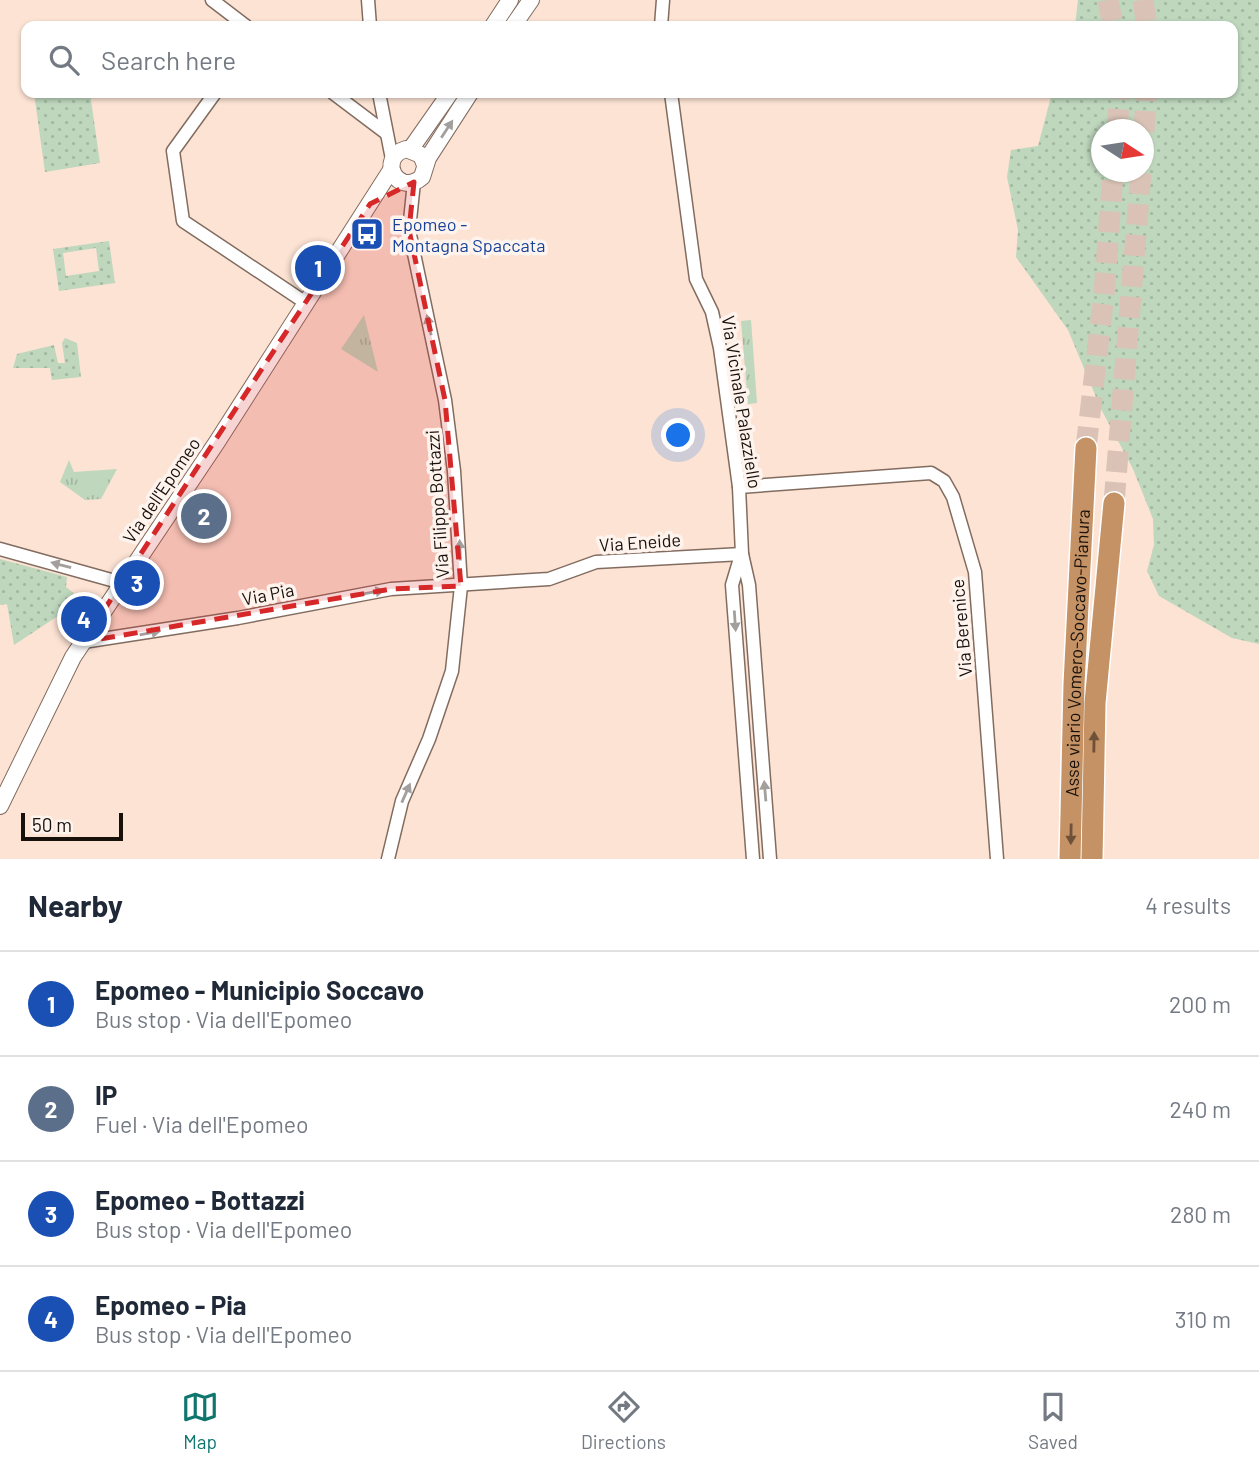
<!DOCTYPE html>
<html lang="en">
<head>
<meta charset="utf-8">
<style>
	:root { --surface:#fff; --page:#f6f6f7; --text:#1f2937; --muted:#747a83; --line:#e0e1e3; --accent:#0f766e }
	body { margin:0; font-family:Barlow,sans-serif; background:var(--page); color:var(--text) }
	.compass { position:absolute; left:1091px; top:119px; width:63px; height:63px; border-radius:50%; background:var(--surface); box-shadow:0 2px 5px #0004; rotate:102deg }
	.scale { position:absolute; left:21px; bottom:18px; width:102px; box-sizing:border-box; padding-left:7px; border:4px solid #18100b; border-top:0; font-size:19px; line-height:24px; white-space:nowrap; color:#18100b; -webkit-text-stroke:5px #fef3ed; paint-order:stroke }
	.you { position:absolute; left:679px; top:436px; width:24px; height:24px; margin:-18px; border:5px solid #fff; border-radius:50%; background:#1a73e8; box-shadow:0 0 0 10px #1a73e833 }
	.badge { display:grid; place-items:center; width:46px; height:46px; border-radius:50%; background:var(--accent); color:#fff; font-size:23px; font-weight:700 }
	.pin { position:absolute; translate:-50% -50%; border:4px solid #fff; box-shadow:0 2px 7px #0006 }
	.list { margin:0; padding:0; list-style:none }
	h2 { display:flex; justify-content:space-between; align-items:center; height:91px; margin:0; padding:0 28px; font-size:30px }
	h2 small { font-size:23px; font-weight:400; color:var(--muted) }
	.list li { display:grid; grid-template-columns:46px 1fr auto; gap:21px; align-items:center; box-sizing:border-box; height:105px; padding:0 28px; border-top:2px solid var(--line) }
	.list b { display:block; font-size:26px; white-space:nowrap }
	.list p { margin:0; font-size:23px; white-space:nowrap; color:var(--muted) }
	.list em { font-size:23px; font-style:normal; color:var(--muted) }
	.icon { flex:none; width:38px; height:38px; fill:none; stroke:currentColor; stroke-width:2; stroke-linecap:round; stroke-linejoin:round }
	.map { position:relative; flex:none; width:1259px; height:859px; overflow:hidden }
	.search { position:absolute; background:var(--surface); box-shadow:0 2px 5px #0004; left:21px; right:21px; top:21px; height:77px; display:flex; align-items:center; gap:18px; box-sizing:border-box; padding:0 24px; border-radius:14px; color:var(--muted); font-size:26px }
	.sheet { height:511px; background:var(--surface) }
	nav { display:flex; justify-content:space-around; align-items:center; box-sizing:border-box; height:98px; border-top:2px solid var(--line); background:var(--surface); font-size:19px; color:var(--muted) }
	nav a { display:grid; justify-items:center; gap:4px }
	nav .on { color:var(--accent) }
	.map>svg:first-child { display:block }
</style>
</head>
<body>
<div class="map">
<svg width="1259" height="859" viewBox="0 0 1259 859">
	<defs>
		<pattern id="grass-dots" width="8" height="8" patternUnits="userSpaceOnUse" patternTransform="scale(1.75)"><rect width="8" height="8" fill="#bed7bd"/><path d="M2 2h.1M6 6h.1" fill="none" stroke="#a3b8a1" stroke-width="1.8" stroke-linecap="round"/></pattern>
		<pattern id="park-tufts" width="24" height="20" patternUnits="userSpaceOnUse" patternTransform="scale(1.75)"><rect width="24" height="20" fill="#bed7bd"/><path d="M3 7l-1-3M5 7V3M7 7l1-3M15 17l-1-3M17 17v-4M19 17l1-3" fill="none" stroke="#a3b8a1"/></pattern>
	</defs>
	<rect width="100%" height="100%" fill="#fce3d4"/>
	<g fill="url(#grass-dots)" fill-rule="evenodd">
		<path d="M1078 0H1259V644L1232 638 1159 596 1147 571 1154 545 1153 519 1133 469 1101 409 1068 330 1016 257 1018 230 1007 177 1011 150 1038 146 1052 93H1233V26H1075ZM1102 130H1144V172H1102Z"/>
		<path d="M34 93H90L100 163 45 172Z"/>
		<path d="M109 241 115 283 59 291 53 249ZM96 248 99 271 66 276 63 253Z"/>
		<path d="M65 338 77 343 81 377 52 380 50 368H13L17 354 54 345 58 363H65L62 343Z"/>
		<path d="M0 559 67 577 66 587 82 600 14 645 7 604 0 605Z"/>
	</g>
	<g fill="url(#park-tufts)">
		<path d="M364 315 378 372 341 349Z"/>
		<path d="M751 320 757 403 748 404 741 321Z"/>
		<path d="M69 460 74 472 117 469 101 499 85 500 60 482Z"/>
	</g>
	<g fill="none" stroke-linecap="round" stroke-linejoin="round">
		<g stroke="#dac3b6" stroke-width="21" stroke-dasharray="21 10" stroke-linecap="butt">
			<path d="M1108 0 1113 26"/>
			<path d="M1143 0 1147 26"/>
			<path d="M1117 130 1120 93"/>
			<path d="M1144 132 1146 93"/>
			<path d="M1086 448 1104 294 1113 172"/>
			<path d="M1114 503 1141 172"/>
		</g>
		<defs>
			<g id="minor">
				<path d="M212 0 246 26"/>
				<path d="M368 0 370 26"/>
				<path d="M661 26 663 0"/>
				<path d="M215 93 173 151 183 221 306 303"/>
				<path d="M333 93 386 133"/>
				<path d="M379 93 392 159"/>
				<path d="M671 93 696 279 712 312 720 348 739 487 742 554 749 585 770 859"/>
				<path d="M739 487 931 473 944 481 953 497 975 572 997 859"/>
				<path d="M0 549 122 583"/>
				<path d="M741 555 732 585 753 859"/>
				<path d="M83 642 238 618 391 589 549 579 596 562 742 554"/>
				<path d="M388 859 402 801 429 739 452 671 461 586 454 471 445 400 409 230 414 182"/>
			</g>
			<g id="tertiary">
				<path d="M493 26 510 0"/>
				<path d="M513 26 531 0"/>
				<path d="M410 150 450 93"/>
				<path d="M425 165 421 155 406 149C376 158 398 198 422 177L428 158 470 93"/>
				<path d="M0 806 73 657 217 442 391 170"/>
			</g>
			<g id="trunk">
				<path id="s1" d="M1070 859 1074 684 1086 448"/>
				<path d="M1092 859 1095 703 1114 503"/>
			</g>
		</defs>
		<use href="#minor" stroke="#826c5f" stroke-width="15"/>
		<use href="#tertiary" stroke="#826c5f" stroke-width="18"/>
		<use href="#trunk" stroke="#fff" stroke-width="24"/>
		<use href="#minor" stroke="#fff" stroke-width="12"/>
		<use href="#tertiary" stroke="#fff" stroke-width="16"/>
		<use href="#trunk" stroke="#c49264" stroke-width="21"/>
	</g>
	<defs><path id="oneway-solid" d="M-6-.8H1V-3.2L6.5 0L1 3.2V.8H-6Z" transform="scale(1.75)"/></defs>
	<g fill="#a39f9d">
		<use href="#oneway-solid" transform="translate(447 129) rotate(-57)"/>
		<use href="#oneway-solid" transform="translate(429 325) rotate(-102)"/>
		<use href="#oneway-solid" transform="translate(460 550) rotate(-92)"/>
		<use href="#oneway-solid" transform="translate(61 565) rotate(-165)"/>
		<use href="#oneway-solid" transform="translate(374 592) rotate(-10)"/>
		<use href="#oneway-solid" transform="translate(735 621) rotate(86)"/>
		<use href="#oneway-solid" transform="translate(150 633) rotate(-10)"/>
		<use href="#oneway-solid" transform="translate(765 791) rotate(-95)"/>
		<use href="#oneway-solid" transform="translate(406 793) rotate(-66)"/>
	</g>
	<g fill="#6e5138">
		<use href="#oneway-solid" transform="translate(1094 742) rotate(-89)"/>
		<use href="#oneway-solid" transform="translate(1071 834) rotate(91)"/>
	</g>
	<path fill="#d62828" fill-opacity="0.2" stroke="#d62828" stroke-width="5" stroke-dasharray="14 9" stroke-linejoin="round" d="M414 182 409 230 445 400 461 586 391 589 83 642 370 204Z"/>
	<defs>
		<symbol id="bus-square" viewBox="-11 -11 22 22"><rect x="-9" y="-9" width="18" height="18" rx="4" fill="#1a4fb4" stroke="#fef3ed"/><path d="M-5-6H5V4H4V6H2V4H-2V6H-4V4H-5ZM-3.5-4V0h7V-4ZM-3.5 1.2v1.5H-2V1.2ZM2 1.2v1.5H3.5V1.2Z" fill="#fff"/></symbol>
	</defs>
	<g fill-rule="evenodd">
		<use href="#bus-square" x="348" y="215" width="38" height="38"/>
	</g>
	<g text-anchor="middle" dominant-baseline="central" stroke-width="7" stroke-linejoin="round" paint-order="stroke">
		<g font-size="18" fill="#164399" stroke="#fef3ed" text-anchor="start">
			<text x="392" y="224">Epomeo -<tspan x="392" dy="21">Montagna Spaccata</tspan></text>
		</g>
		<g font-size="18" fill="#18100b" stroke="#fef3ed">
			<text transform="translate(742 402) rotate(81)">Via Vicinale Palazziello</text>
			<text transform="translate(161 490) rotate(-56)">Via dell'Epomeo</text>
			<text transform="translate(437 504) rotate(-94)">Via Filippo Bottazzi</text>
			<text transform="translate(640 542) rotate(-4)">Via Eneide</text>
			<text transform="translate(268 594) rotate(-11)">Via Pia</text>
			<text transform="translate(961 628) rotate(-95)">Via Berenice</text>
			<text stroke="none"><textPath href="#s1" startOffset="206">Asse viario Vomero-Soccavo-Pianura</textPath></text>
		</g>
	</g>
</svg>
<svg class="compass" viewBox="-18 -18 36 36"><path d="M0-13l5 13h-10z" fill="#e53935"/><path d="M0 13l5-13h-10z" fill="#747a83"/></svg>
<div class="scale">50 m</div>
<div class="you"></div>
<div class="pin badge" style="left:318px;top:268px;background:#1a4fb4">1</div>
<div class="pin badge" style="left:204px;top:516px;background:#5c6f8a">2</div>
<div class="pin badge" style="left:137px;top:583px;background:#1a4fb4">3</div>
<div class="pin badge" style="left:84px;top:619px;background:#1a4fb4">4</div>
<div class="search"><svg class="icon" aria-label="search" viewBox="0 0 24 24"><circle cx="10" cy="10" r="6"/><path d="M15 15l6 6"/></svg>Search here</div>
</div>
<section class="sheet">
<h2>Nearby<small>4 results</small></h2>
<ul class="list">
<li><span class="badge" style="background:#1a4fb4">1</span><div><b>Epomeo - Municipio Soccavo</b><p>Bus stop · Via dell'Epomeo</p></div><em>200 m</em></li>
<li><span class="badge" style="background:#5c6f8a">2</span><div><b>IP</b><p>Fuel · Via dell'Epomeo</p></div><em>240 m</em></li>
<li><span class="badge" style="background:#1a4fb4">3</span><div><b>Epomeo - Bottazzi</b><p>Bus stop · Via dell'Epomeo</p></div><em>280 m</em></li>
<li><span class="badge" style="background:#1a4fb4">4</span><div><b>Epomeo - Pia</b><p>Bus stop · Via dell'Epomeo</p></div><em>310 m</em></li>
</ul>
</section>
<nav>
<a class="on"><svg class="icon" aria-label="map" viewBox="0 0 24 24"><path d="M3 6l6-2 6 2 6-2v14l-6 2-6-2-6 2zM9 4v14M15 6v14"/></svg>Map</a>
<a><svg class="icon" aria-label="directions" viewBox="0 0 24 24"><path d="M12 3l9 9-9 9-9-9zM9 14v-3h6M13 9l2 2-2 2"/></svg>Directions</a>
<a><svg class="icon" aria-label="saved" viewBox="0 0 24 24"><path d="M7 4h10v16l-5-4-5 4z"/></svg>Saved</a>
</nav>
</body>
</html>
